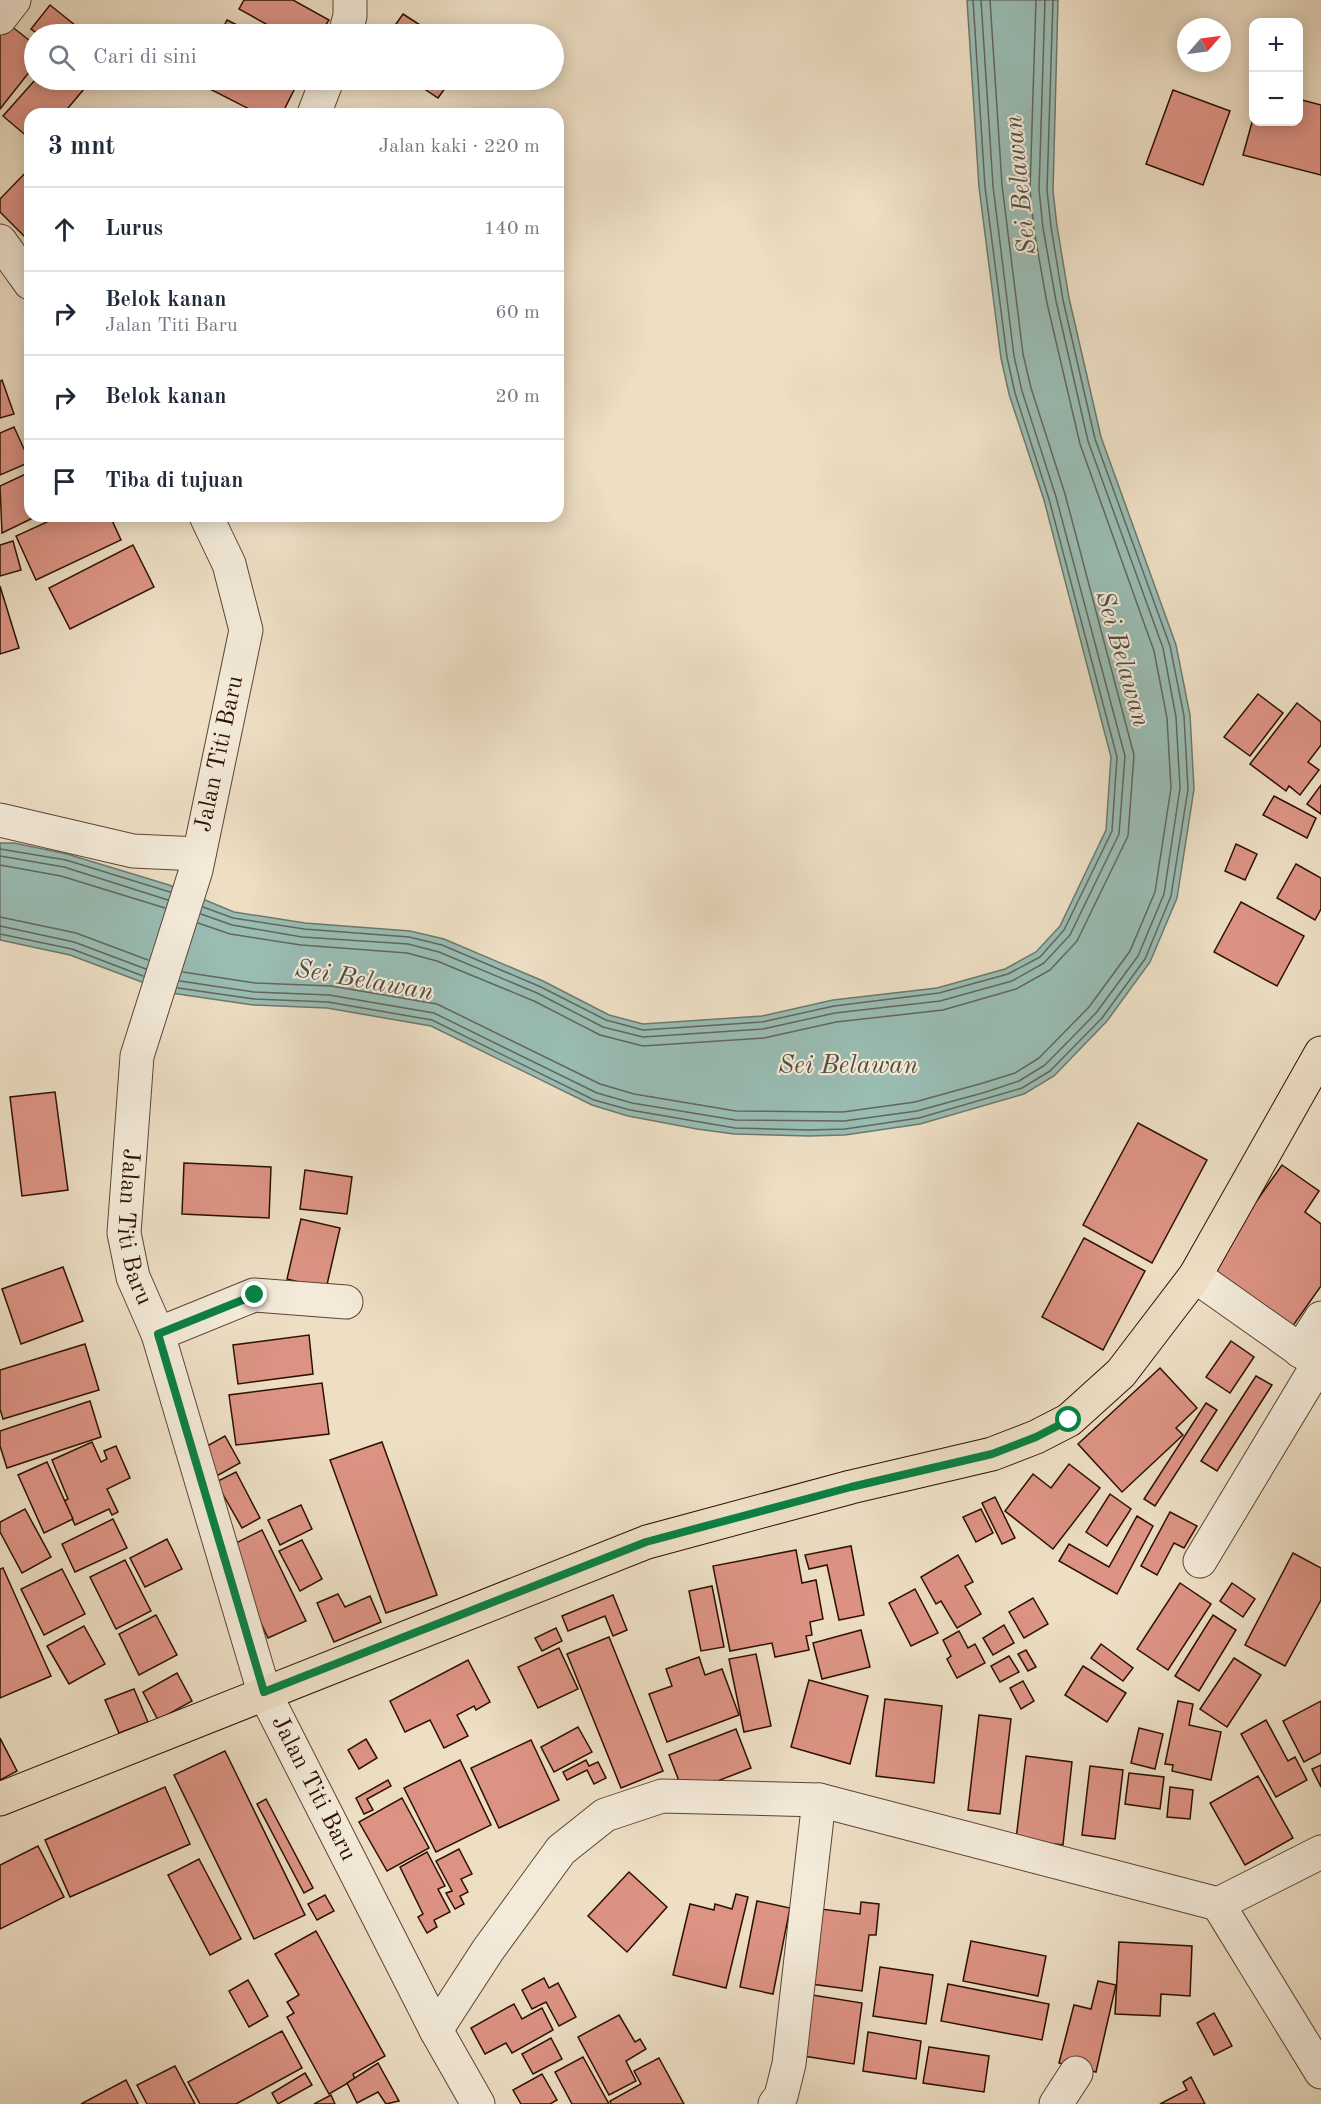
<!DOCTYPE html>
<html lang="id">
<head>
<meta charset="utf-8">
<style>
	:root { --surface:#fff; --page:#f6f6f7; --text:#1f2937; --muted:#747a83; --line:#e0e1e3 }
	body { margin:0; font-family:"Old Standard TT",serif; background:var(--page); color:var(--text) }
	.controls { position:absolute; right:18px; top:18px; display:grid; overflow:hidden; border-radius:12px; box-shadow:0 3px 15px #0003 }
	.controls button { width:54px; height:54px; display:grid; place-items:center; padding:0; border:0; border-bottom:2px solid var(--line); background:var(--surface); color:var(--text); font:30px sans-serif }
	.compass { position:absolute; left:1177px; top:18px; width:54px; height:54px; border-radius:50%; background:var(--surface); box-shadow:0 3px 15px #0003; rotate:62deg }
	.stop { position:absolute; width:18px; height:18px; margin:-14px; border:4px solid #0b8043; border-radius:50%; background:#fff }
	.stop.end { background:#0b8043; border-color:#fff; box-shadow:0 2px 6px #0008 }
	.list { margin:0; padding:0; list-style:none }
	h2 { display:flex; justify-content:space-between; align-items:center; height:78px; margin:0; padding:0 24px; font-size:26px }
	h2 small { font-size:20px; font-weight:400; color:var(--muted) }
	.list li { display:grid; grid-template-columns:39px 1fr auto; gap:18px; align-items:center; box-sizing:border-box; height:84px; padding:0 24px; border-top:2px solid var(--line) }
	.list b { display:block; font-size:22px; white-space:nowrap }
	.list p { margin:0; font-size:20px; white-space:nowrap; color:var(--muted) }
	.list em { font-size:20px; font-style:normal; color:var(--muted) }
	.icon { flex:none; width:33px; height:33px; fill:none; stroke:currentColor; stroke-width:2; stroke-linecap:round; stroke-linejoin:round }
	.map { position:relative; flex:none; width:1321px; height:2104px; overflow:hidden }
	.search { position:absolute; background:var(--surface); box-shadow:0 3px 15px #0003; left:24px; top:24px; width:540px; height:66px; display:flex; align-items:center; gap:15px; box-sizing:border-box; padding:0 21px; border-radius:33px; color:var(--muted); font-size:22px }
	.panel { position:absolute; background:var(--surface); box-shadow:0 3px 15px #0003; left:24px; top:108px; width:540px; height:414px; border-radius:18px }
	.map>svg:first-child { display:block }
</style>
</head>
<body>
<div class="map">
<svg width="1321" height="2104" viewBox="0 0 1321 2104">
	<rect width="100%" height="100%" fill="#eddec4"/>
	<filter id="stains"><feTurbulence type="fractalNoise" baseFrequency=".00333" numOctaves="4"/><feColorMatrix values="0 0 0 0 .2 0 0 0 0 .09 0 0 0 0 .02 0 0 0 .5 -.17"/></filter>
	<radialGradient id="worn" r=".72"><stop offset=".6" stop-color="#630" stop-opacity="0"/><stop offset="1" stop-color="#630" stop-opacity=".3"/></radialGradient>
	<path fill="#99bcb3" stroke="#6e786b" stroke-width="1.5" d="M967 0H1058L1053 191 1057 226 1069 298 1101 437 1176 645 1190 715 1194 789 1177 898 1150 962 1107 1021 1054 1076 1024 1094 920 1124 845 1135 809 1136 734 1134 697 1129 628 1116 592 1105 431 1026 327 1008 253 1005 171 993 70 955 0 940V843H14L67 854 169 885 234 912 305 923 410 931 444 939 543 981 609 1015 643 1024 762 1016 833 1000 937 988 1005 969 1036 952 1060 926 1106 830 1111 757 1044 500 1009 394 1001 358 979 187Z"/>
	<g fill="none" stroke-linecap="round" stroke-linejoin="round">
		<g stroke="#63665a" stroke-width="1.5">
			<path d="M0 849 66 860 170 892"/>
			<path d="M0 856 64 867 168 900"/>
			<path d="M0 865 61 876 165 908"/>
			<path d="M203 907 233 918 304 929 409 937 442 945 541 987 606 1020 643 1030 762 1022 834 1006 939 993 1008 974 1040 957 1064 930 1112 831 1117 757 1049 499 1015 393 1007 357 985 187 973 0"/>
			<path d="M201 914 232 925 302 937 408 944 439 952 537 993 603 1027 643 1037 763 1029 835 1013 940 1001 1012 981 1044 963 1070 935 1119 834 1125 756 1056 497 1022 391 1014 356 993 186 981 0"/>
			<path d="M0 917 76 933 148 960"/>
			<path d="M198 923 230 934 301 945 407 953 437 961 534 1001 600 1035 643 1046 764 1038 836 1022 943 1010 1016 989 1050 970 1077 941 1128 836 1134 755 1065 494 1031 388 1023 354 1002 185 990 0"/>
			<path d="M0 926 74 942 146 969"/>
			<path d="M0 934 72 949 143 976"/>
			<path d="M183 972 255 983 331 986 437 1004 600 1084 634 1094 736 1111 843 1112 915 1102 983 1083 1015 1073 1039 1058 1089 1007 1130 951 1155 892 1171 788 1167 718 1154 651 1080 444 1047 303 1034 230 1030 190 1036 0"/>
			<path d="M180 981 254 992 329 995 434 1013 597 1093 632 1103 735 1120 844 1121 917 1111 986 1092 1019 1081 1045 1065 1096 1013 1138 956 1164 894 1180 788 1176 717 1163 648 1088 441 1056 301 1043 228 1039 190 1045 0"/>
			<path d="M178 988 254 999 328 1002 432 1020 594 1100 630 1110 735 1128 809 1130 845 1129 919 1118 1022 1088 1050 1071 1102 1018 1145 959 1171 896 1188 789 1184 716 1170 646 1095 439 1063 300 1051 227 1047 190 1053 0"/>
		</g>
	</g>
	<g fill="#dd9384" stroke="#2d1100" stroke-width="1.5">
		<path d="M244 0H293L329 20 320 34H284L239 9Z"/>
		<path d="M50 5 86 34H38L31 29Z"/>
		<path d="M403 14 434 34H389Z"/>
		<path d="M227 20 255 34H220Z"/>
		<path d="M6 22 34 44V66L0 109V29Z"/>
		<path d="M35 80H74L84 89 63 114H30V139L3 116Z"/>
		<path d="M197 80H299L282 114H259L196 82Z"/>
		<path d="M411 80H451L438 98Z"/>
		<path d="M1173 90 1230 111 1203 185 1146 164Z"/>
		<path d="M1298 99 1321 105V175L1243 155 1254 115V122H1298Z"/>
		<path d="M30 168V242L0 212V199Z"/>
		<path d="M2 380 14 414 0 418V381Z"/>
		<path d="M14 427 30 462 0 475V433Z"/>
		<path d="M30 472V516H37L2 533 0 486Z"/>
		<path d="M60 516H110L121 540 36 580 16 536Z"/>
		<path d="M13 541 21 570 0 576V545Z"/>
		<path d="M133 545 154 587 70 629 49 588Z"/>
		<path d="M0 586 19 648 0 654Z"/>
		<path d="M1258 694 1283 713 1250 756 1224 737Z"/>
		<path d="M1297 703 1321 722V745L1308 762 1319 770 1300 795 1289 786 1286 791 1250 764Z"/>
		<path d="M1321 785V814L1307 804Z"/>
		<path d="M1274 796 1316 818 1307 838 1263 815Z"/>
		<path d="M1236 844 1257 854 1245 880 1225 871Z"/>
		<path d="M1296 864 1321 878V909L1315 920 1277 898Z"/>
		<path d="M1241 902 1304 936 1277 986 1214 952Z"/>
		<path d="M55 1092 68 1190 22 1196 10 1097Z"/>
		<path d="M1138 1123 1207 1160 1152 1263 1083 1225Z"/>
		<path d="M184 1163 271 1167 269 1218 182 1214Z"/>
		<path d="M1282 1165 1319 1191 1305 1212 1321 1224V1286L1292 1327 1207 1271Z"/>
		<path d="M305 1170 352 1177 347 1214 300 1209Z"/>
		<path d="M301 1219 340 1228 326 1289 287 1279Z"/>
		<path d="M1084 1238 1145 1271 1103 1350 1042 1317Z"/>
		<path d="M63 1267 83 1321 21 1344 2 1289Z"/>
		<path d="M309 1335 313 1374 238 1384 233 1345Z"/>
		<path d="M1231 1341 1254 1357 1230 1393 1206 1377Z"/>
		<path d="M85 1344 99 1390 3 1419 0 1409V1370Z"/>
		<path d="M1160 1368 1197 1408 1176 1428 1183 1435 1122 1492 1078 1444Z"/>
		<path d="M1256 1376 1272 1385 1217 1471 1201 1461Z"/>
		<path d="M322 1383 329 1434 236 1445 229 1395Z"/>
		<path d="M90 1401 101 1437 7 1468 0 1446V1431Z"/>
		<path d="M1206 1403 1217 1410 1155 1506 1144 1499Z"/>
		<path d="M225 1436 240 1463 213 1478 198 1451Z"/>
		<path d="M92 1442 101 1462 107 1459 104 1451 116 1446 130 1478 107 1489 118 1512 112 1515 109 1509 75 1525 64 1501 68 1499 52 1460Z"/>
		<path d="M382 1442 437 1595 386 1613 330 1460Z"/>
		<path d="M47 1462 73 1519 44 1533 18 1475Z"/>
		<path d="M1069 1464 1100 1488 1053 1549 1005 1511 1033 1474 1051 1488Z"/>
		<path d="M236 1472 260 1518 242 1528 216 1482Z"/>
		<path d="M1110 1494 1131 1509 1107 1546 1086 1532Z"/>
		<path d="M995 1497 1015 1538 1002 1544 982 1503Z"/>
		<path d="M301 1505 312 1529 280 1545 268 1520Z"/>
		<path d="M25 1509 51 1557 22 1573 0 1532V1522Z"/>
		<path d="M981 1509 993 1533 976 1542 963 1517Z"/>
		<path d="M1170 1512 1197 1526 1184 1548 1174 1543 1157 1575 1141 1566Z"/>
		<path d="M1137 1516 1153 1526 1117 1594 1059 1561 1069 1544 1109 1567Z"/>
		<path d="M113 1519 127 1548 75 1572 62 1544Z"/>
		<path d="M262 1530 306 1621 268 1638 226 1548Z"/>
		<path d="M167 1539 182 1569 145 1587 130 1558Z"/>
		<path d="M302 1540 322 1579 300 1591 279 1551Z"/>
		<path d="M851 1546 864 1615 839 1620 827 1565 809 1569 805 1555Z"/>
		<path d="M796 1550 802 1583 816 1580 823 1619 810 1622 812 1635 806 1636 809 1650 775 1657 772 1643 730 1651 713 1566Z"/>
		<path d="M1293 1553 1321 1568V1600L1285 1666 1245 1645Z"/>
		<path d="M958 1555 973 1582 965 1586 981 1614 957 1628 941 1601 936 1604 921 1577Z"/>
		<path d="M125 1560 151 1611 116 1629 90 1577Z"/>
		<path d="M3 1568 51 1676 0 1698V1569Z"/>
		<path d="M62 1569 85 1614 44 1635 21 1589Z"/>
		<path d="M1180 1583 1211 1604 1168 1670 1137 1649Z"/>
		<path d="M1232 1583 1255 1599 1243 1617 1220 1601Z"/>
		<path d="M712 1586 724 1647 701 1651 689 1591Z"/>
		<path d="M915 1589 938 1633 911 1646 889 1603Z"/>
		<path d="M338 1594 345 1607 370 1596 381 1622 334 1642 317 1603Z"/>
		<path d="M613 1595 627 1630 613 1636 605 1616 568 1631 562 1616Z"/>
		<path d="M1033 1598 1048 1624 1024 1638 1009 1612Z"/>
		<path d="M156 1615 177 1655 139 1675 119 1634Z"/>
		<path d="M1213 1615 1236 1630 1199 1691 1175 1676Z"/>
		<path d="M1004 1625 1014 1643 993 1655 983 1638Z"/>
		<path d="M84 1626 105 1664 69 1684 47 1646Z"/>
		<path d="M556 1628 562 1641 542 1651 535 1638Z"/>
		<path d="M861 1630 870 1667 822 1679 813 1643Z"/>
		<path d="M959 1631 968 1648 975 1644 985 1663 957 1678 947 1659 951 1656 943 1640Z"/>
		<path d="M609 1637 663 1771 621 1788 567 1654Z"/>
		<path d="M1101 1644 1133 1668 1123 1681 1091 1658Z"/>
		<path d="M559 1648 578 1689 538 1708 518 1667Z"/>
		<path d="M1026 1650 1036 1667 1028 1671 1018 1654Z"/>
		<path d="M756 1654 771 1726 744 1732 729 1659Z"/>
		<path d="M1009 1656 1019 1672 1000 1682 991 1666Z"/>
		<path d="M699 1657 705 1675 722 1669 739 1715 667 1742 649 1694 672 1686 666 1669Z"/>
		<path d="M1234 1658 1261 1675 1227 1727 1200 1709Z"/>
		<path d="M468 1660 490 1702 476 1710 474 1706 457 1715 468 1736 444 1748 430 1720 405 1732 390 1701Z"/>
		<path d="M1083 1666 1126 1693 1107 1722 1065 1695Z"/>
		<path d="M177 1673 192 1701 158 1720 143 1692Z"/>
		<path d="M809 1680 868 1696 850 1764 791 1747Z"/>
		<path d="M1023 1681 1034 1701 1021 1709 1010 1688Z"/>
		<path d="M134 1689 148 1722 119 1733 105 1700Z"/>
		<path d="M885 1699 942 1706 934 1783 876 1776Z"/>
		<path d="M1178 1701 1193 1704 1189 1725 1221 1732 1211 1780 1172 1771 1173 1765 1165 1764Z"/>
		<path d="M1321 1701V1753L1304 1762 1283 1721Z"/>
		<path d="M979 1715 1011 1719 1000 1814 968 1810Z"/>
		<path d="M1266 1720 1288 1761 1295 1757 1307 1780 1276 1797 1241 1734Z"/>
		<path d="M578 1727 592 1752 554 1772 541 1747Z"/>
		<path d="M1139 1728 1163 1734 1155 1769 1131 1763Z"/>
		<path d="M736 1729 751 1768 684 1794 669 1755Z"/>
		<path d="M0 1738 17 1771 0 1780Z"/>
		<path d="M366 1739 377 1758 359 1769 348 1750Z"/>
		<path d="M531 1740 559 1800 499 1828 471 1768Z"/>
		<path d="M225 1751 305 1915 254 1939 174 1775Z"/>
		<path d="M1026 1756 1072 1762 1063 1845 1016 1839Z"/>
		<path d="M460 1760 491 1825 436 1852 404 1788Z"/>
		<path d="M586 1760 589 1766 598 1762 606 1778 594 1784 587 1770 567 1780 563 1772Z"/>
		<path d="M1321 1765V1787L1312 1769Z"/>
		<path d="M1090 1766 1123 1770 1115 1839 1082 1835Z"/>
		<path d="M1129 1773 1164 1777 1160 1809 1125 1804Z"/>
		<path d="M1258 1776 1293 1838 1245 1865 1210 1803Z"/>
		<path d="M388 1780 391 1786 367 1799 373 1810 364 1814 356 1798Z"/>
		<path d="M165 1787 190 1844 70 1897 45 1840Z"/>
		<path d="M1170 1787 1193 1790 1190 1819 1167 1817Z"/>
		<path d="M402 1798 429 1848 387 1871 359 1822Z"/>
		<path d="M266 1799 313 1888 304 1893 257 1804Z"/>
		<path d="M38 1846 64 1897 0 1929V1865Z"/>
		<path d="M459 1849 472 1874 461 1879 468 1892 460 1896 464 1904 455 1909 446 1893 452 1891 436 1861Z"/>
		<path d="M427 1852 445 1886 438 1889 450 1912 434 1920 437 1927 427 1933 418 1917 423 1914 400 1867Z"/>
		<path d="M199 1859 241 1939 210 1955 168 1875Z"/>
		<path d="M629 1872 667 1907 627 1952 588 1916Z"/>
		<path d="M736 1894 748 1897 726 1988 673 1975 690 1904 714 1910 715 1904 732 1909Z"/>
		<path d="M325 1895 334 1911 317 1920 308 1904Z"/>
		<path d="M757 1901 790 1908 773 1994 740 1987Z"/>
		<path d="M861 1902 879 1904 876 1935H869L862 1991 811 1984 821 1909 860 1914Z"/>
		<path d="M316 1931 385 2056 353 2074 355 2079 329 2094 287 2017 294 2013 287 2002 299 1995 275 1954Z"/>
		<path d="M971 1941 1046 1956 1038 1996 963 1981Z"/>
		<path d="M1119 1942 1192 1946 1190 1996 1161 1994 1160 2016 1115 2014Z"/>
		<path d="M880 1967 933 1975 926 2024 873 2016Z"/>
		<path d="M544 1978 549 1988 558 1983 576 2017 559 2026 546 2002 532 2009 522 1990Z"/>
		<path d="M248 1980 268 2016 249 2027 229 1991Z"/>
		<path d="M1098 1981 1116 1985 1096 2072 1059 2063 1074 2005 1091 2009Z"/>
		<path d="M948 1984 1049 2004 1042 2040 941 2021Z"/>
		<path d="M806 1994 862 2003 854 2064 797 2055Z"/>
		<path d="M514 2004 522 2019 542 2008 553 2030 512 2053 506 2043 485 2054 471 2028Z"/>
		<path d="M1214 2013 1232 2046 1214 2055 1197 2023Z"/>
		<path d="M619 2015 635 2042 640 2039 646 2049 626 2061 636 2081 609 2095 578 2037Z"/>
		<path d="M282 2031 302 2068 236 2104H200L188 2082Z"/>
		<path d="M868 2032 921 2041 916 2079 863 2071Z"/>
		<path d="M551 2038 562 2059 533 2074 522 2054Z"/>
		<path d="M929 2047 989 2056 984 2092 923 2083Z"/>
		<path d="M583 2057 609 2104H572L555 2072Z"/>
		<path d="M659 2058 684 2104H611L610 2101 641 2084 634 2071Z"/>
		<path d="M378 2063 399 2101 386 2104 378 2092 357 2103 347 2083Z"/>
		<path d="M175 2066 195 2104H147L137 2085Z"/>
		<path d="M305 2073 312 2085 278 2104 272 2093Z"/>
		<path d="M542 2074 557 2100 550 2104H521L513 2090Z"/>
		<path d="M1191 2077 1205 2104H1160L1187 2090 1183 2082Z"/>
		<path d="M126 2080 138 2104H81Z"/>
		<path d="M331 2095 335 2104H314Z"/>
	</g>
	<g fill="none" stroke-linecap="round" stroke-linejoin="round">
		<defs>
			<g id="minor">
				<path d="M0 18 14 0"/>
				<path d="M345 34 350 16V0"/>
				<path d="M314 114 327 80"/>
				<path d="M0 820 133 851 199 854"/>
				<path d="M1195 1276 1321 1365"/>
				<path d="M158 1334 254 1295 346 1302"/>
				<path d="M1300 1351 1321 1318"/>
				<path d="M1200 1561 1319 1363"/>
				<path d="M1218 1904 1321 2072"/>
				<path d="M436 2030 488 1950 561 1850 605 1815 662 1796 819 1800 1218 1904 1321 1852"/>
				<path d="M775 2104 781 2096 789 2064 819 1800"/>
				<path d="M1056 2104 1076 2073"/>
			</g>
			<g id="tertiary">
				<path d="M0 241 30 283"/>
				<path id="s1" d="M206 516 229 564 246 630 196 870 137 1056 124 1233 133 1277 158 1334 264 1692 436 2030 478 2104"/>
			</g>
			<path id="primary" d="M0 1799 647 1542 851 1487 992 1454 1036 1437 1069 1420 1121 1373 1195 1276 1321 1053"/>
		</defs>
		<use href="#minor" stroke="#5d4431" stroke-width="35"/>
		<use href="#tertiary" stroke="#5d4431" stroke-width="35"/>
		<use href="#primary" stroke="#2d1100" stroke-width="35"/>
		<use href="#minor" stroke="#f3ead9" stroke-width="33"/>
		<use href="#tertiary" stroke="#f3ead9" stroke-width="33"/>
		<use href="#primary" stroke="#eddec4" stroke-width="33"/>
	</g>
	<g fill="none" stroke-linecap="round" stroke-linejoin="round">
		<path stroke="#0b8043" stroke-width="8" d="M255 1295 158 1334 264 1692 646 1542 851 1487 992 1454 1036 1437 1069 1420"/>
	</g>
	<g text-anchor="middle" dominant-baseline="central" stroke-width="4.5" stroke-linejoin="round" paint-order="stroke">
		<g font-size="24" fill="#2d1100" stroke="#f3ead9">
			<text transform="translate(220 754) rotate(-78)">Jalan Titi Baru</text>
			<text stroke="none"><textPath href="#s1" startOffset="734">Jalan Titi Baru</textPath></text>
			<text stroke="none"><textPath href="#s1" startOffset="1328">Jalan Titi Baru</textPath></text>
		</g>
		<g font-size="26" font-style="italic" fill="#534d3f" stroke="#f3ead9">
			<text transform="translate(1021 185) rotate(-96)">Sei Belawan</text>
			<text transform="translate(1122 659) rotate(74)">Sei Belawan</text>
			<text transform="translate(364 981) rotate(10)">Sei Belawan</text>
			<text x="848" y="1066">Sei Belawan</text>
		</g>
	</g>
	<rect width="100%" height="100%" filter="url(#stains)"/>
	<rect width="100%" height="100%" fill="url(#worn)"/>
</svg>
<div class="controls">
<button>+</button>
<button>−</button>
</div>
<svg class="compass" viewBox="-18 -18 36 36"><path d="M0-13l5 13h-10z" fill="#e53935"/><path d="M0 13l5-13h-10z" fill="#747a83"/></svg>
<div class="stop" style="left:1069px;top:1420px"></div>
<div class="stop end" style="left:255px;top:1295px"></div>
<div class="search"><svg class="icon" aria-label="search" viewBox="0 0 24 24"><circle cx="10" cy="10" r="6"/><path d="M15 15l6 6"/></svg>Cari di sini</div>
<section class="panel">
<h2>3 mnt<small>Jalan kaki · 220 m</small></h2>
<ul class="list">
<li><svg class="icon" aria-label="ahead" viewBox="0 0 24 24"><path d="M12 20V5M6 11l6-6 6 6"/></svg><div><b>Lurus</b></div><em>140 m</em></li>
<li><svg class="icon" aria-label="right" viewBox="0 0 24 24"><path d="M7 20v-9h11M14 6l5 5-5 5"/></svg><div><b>Belok kanan</b><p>Jalan Titi Baru</p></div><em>60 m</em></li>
<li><svg class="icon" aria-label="right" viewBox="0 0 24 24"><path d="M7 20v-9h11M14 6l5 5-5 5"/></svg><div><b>Belok kanan</b></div><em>20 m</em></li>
<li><svg class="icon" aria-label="arrive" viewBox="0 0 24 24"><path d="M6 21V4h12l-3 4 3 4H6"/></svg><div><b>Tiba di tujuan</b></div></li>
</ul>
</section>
</div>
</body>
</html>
